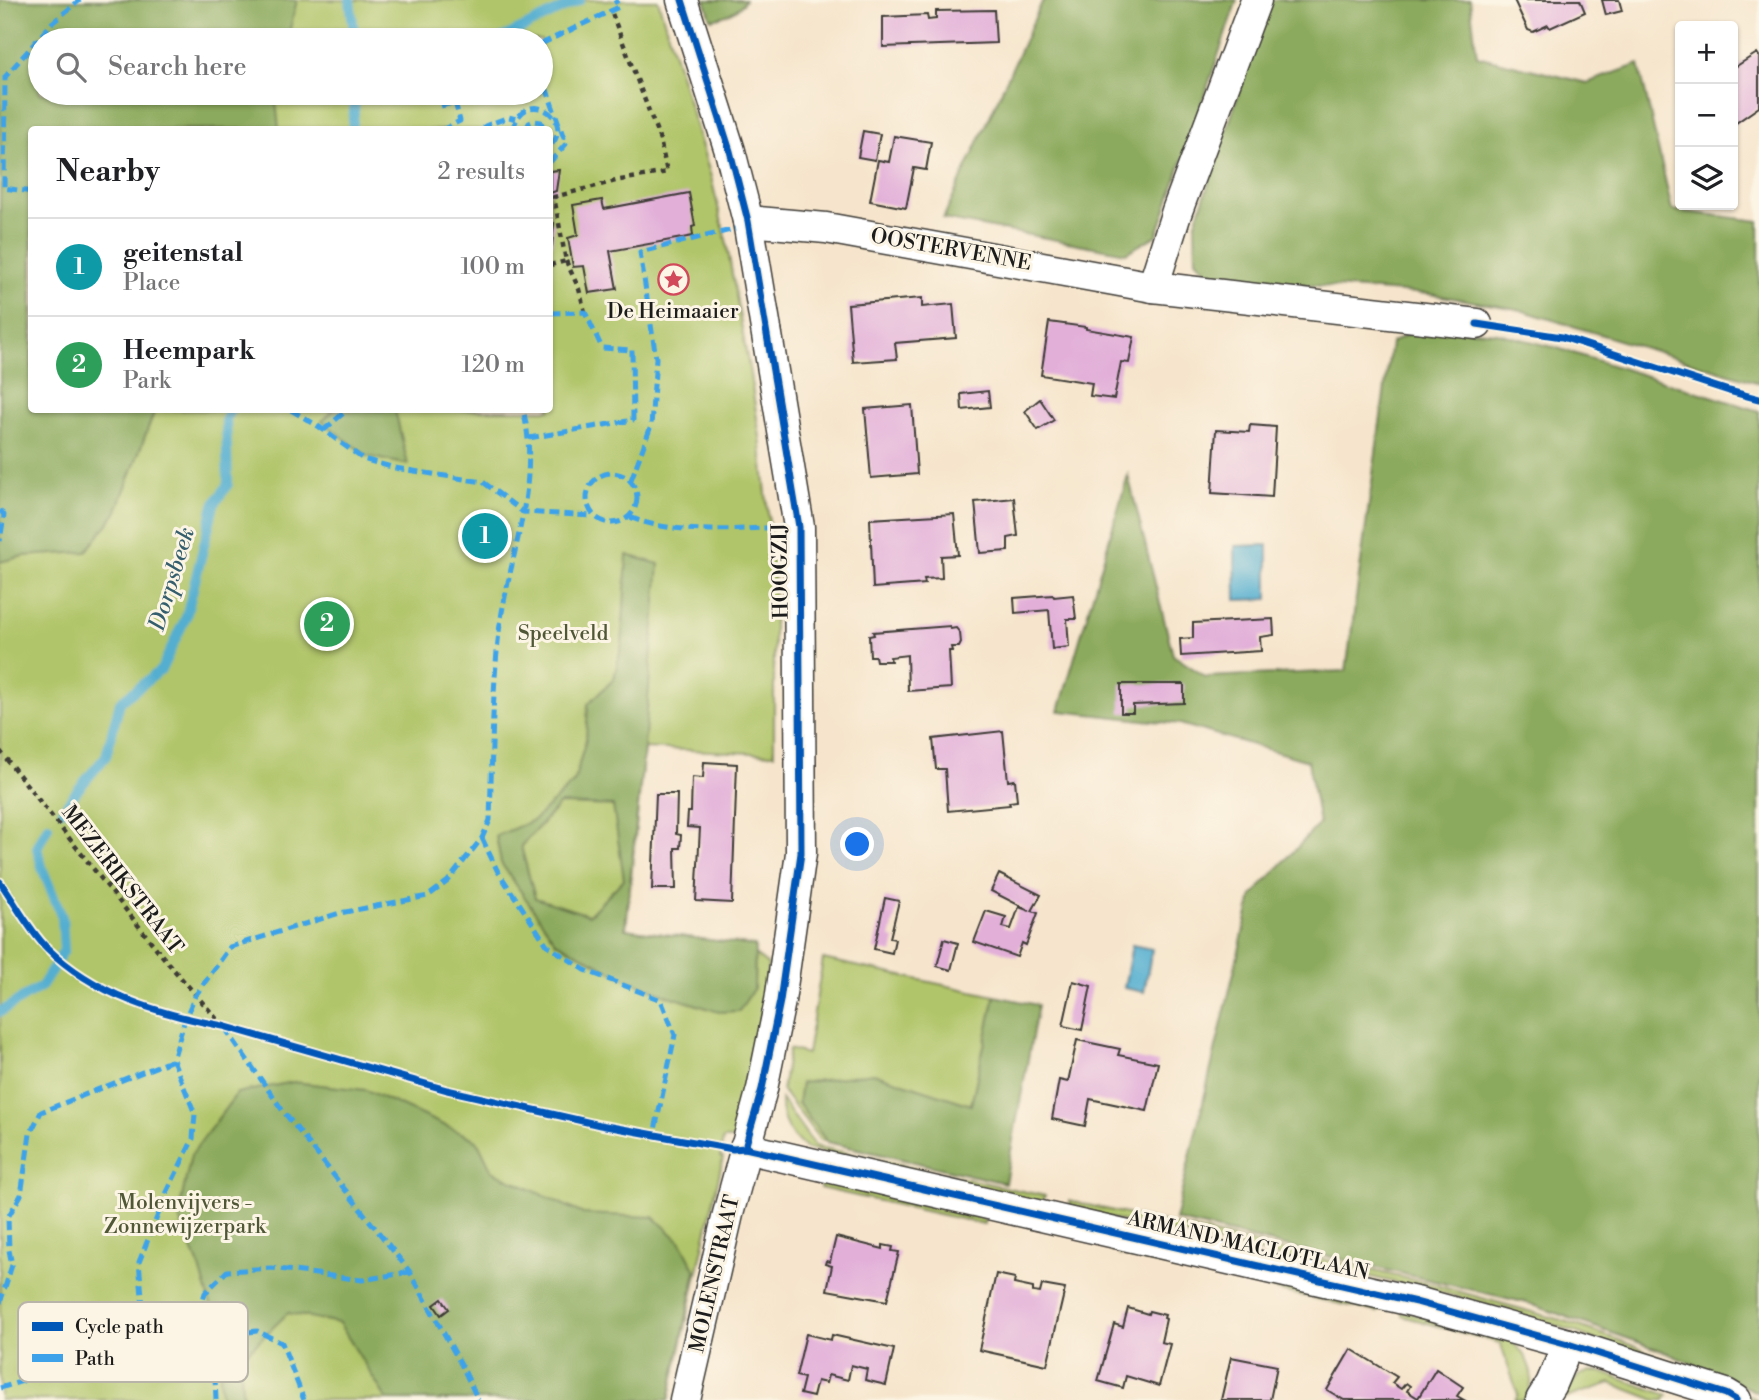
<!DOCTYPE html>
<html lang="en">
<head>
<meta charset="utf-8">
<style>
	:root { --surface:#fff; --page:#f2f2f2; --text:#202124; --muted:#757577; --line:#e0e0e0; --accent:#1a73e8 }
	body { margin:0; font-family:"Libre Bodoni",serif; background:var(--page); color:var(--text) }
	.controls { position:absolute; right:21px; top:21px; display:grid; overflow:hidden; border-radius:7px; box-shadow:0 2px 5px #0004 }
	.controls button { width:63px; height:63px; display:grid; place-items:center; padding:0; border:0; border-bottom:2px solid var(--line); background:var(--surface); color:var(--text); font:35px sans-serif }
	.you { position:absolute; left:858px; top:845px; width:24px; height:24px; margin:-18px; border:5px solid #fff; border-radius:50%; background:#1a73e8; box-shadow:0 0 0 10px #1a73e833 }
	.badge { display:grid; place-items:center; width:46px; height:46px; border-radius:50%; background:var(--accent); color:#fff; font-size:23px; font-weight:700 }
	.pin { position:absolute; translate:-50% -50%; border:4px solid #fff; box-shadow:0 2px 7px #0006 }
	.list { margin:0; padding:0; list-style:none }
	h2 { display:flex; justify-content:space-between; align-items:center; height:91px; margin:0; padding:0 28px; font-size:30px }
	h2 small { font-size:23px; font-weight:400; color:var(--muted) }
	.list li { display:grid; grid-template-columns:46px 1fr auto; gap:21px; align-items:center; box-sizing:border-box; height:98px; padding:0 28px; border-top:2px solid var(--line) }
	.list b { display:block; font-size:26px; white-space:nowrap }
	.list p { margin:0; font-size:23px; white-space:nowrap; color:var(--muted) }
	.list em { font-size:23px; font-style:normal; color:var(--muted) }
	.icon { flex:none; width:38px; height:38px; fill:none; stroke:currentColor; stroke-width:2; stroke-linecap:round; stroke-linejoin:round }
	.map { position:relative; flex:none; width:1759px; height:1400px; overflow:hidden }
	.search { position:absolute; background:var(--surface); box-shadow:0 2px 5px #0004; left:28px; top:28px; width:525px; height:77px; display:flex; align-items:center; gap:18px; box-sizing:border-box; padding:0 24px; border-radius:38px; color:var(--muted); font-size:26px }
	.panel { position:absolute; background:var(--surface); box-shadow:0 2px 5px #0004; left:28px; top:126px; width:525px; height:287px; border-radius:7px }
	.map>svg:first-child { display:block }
</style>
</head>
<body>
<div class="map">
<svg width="1759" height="1400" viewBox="0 0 1759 1400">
	<rect width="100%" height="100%" fill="#fcf5e5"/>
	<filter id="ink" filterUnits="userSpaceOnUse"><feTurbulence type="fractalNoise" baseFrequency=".0143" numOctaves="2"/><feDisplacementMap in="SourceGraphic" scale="14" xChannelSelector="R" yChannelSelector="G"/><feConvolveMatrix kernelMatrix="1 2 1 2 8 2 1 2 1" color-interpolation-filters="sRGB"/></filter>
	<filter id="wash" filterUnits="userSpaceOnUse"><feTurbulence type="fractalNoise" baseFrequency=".00686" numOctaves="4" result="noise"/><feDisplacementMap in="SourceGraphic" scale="28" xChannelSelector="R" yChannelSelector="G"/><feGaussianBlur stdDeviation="1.57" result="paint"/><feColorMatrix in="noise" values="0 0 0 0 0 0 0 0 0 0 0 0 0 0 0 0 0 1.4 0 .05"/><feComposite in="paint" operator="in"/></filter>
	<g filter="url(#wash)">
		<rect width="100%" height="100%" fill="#f6e5cc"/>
		<g fill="#b0c569" stroke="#667042" stroke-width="2" fill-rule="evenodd">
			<path d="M0 0H658L711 177 726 240 749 368 760 437 774 569V754L644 748 626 929 755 946 748 996 754 988 755 955 768 965C760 1024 753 1082 735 1139H723L720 1157 723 1158 669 1400H0ZM40 40H541V93H40ZM32 130H550V410H32Z"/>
			<path d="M823 959 995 996 971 1105 873 1073 798 1103 827 1142 820 1140 782 1090 789 1049 807 1054Z"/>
			<path d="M781 1099 815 1146 1045 1196 1041 1202 805 1148C790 1135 780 1121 781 1099Z"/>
			<path d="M821 1182 985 1219 984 1224 820 1188Z"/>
			<path d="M1070 1201 1435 1285 1568 1322 1624 1342 1759 1400H1749L1573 1331 1534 1318 1451 1295 1070 1209Z"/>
			<path d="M1121 1248 1212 1269 1211 1275 1119 1255Z"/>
			<path d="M1264 1280 1379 1306 1378 1312 1262 1287Z"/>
			<path d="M1402 1311 1510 1340C1528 1354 1539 1378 1525 1400H1515L1518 1394 1500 1343 1402 1316Z"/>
			<path d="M1589 1372H1601L1668 1395 1665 1400H1655L1611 1383 1566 1398 1561 1396 1579 1375Z"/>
		</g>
		<g fill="#8caa5d" stroke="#54633c" stroke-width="2" fill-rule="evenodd">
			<path d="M0 0H297L290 29 283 40H40V93H275L279 129 32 130V410H155L116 513 86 552 24 556 0 562Z"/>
			<path d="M705 0H745C738 12 724 17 711 19Z"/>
			<path d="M1043 0H1237L1157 235 1126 253 943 219Z"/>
			<path d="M1270 0H1470L1477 56 1587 83 1639 64 1672 210 1759 221V383L1517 309 1429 294 1215 278 1196 260 1195 225Z"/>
			<path d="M1423 326 1498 333 1557 348 1759 411V1393L1660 1350 1527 1303 1175 1220 1252 896 1319 824 1308 761 1180 724 1059 711 1128 475 1173 655 1206 677 1346 671 1391 343Z"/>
			<path d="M334 410H395L408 465 367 456 322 421Z"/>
			<path d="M627 555 659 564 644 748 625 929 755 946 754 988 739 1011 719 1012 666 995 622 977 556 942 501 863 496 836 534 820 574 782 586 739 588 704 614 679 622 643ZM560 804 613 806 624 879 589 915 535 898 521 846Z"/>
			<path d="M995 996 1038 1005 1005 1183 827 1142 798 1103 801 1083 873 1073 971 1105Z"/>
			<path d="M293 1082 366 1090 477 1140 492 1171 583 1214 654 1217 681 1242 696 1271 669 1400H387L339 1323 288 1313 240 1359 243 1400H221L219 1350 213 1312 200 1268 178 1216 191 1155 237 1093Z"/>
		</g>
		<g fill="#52aed0" stroke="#376576" stroke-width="2">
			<path d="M1268 545V599L1236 600 1235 546Z"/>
			<path d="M1132 945 1152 949 1144 992 1124 988Z"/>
		</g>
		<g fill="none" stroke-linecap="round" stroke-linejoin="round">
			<g stroke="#52aed0" stroke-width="10">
				<path d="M350 0 355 40"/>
				<path d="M498 40 580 0"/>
				<path d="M352 130 356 93"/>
				<path d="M63 810 76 792 106 756 120 702 161 670 186 617 214 505 228 484 226 419 230 410"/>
				<path d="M0 1012 42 986 64 950 62 917 43 870 37 848 48 826"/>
			</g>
		</g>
		<g id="blocks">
			<g fill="#e2afd9">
				<path d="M1514 0H1580L1585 12 1550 28 1548 25 1533 32 1528 30Z"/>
				<path d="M1602 0H1619L1622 11 1606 15Z"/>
				<path d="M994 10 996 43 883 47V17L927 15 928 20 936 19V11Z"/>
				<path d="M1757 53 1759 56V107L1733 125V65L1735 67Z"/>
				<path d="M863 131 880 134 875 160 858 157Z"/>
				<path d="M894 136 931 142 926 170 914 168 906 208 870 201 878 160 889 162Z"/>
				<path d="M559 170 556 191 550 193V171Z"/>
				<path d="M689 193 695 226 692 227 693 236 610 251 617 289 589 293 584 266 573 267 568 238 578 235 573 205 602 200 604 209Z"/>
				<path d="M550 222 554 223 552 245 550 244Z"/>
				<path d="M922 298V307L953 304 956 338 895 343 897 359 853 362 848 304Z"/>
				<path d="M1049 322 1086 327V329L1134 337 1129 363 1121 362 1114 399 1090 396 1092 383 1041 375Z"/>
				<path d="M988 391 990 407 962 410 961 394Z"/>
				<path d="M1040 399 1054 420 1038 430 1025 411Z"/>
				<path d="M912 405 917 474 871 478 865 409Z"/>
				<path d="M1250 425 1276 427 1272 497 1212 493 1216 430 1249 432Z"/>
				<path d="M1014 498 1018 536 1008 538V551L980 553 975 502Z"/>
				<path d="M954 514 958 555 941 556 942 578 924 579 925 584 873 588 870 519Z"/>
				<path d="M474 521 489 523 490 533 498 534 496 550 479 548 480 539 472 538Z"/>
				<path d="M1053 595 1054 597 1073 595 1076 619H1067L1069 647 1052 649 1049 610 1015 613 1014 598Z"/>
				<path d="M1273 619 1274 635 1260 637 1261 651 1181 656 1180 639 1193 638V623Z"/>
				<path d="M950 626V629L956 628 960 633 961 643 959 647H951L952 651H949L951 688 908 691 907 655 890 657 891 661H876L875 656H870L869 636 874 635 873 632Z"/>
				<path d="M1121 684H1184V703L1133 705V713H1121Z"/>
				<path d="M1003 731 1008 781 1015 780 1017 801 1009 802 1010 805 948 811 945 769H936L933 739Z"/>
				<path d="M704 762 737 764 732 903 696 901 700 828 687 827 688 812H691L692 777 703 778Z"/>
				<path d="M656 794H677L676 834 681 835 680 848H675L676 889H652Z"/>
				<path d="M999 874 1041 895 1032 911 1038 913 1026 945 1022 943 1017 957 974 942 986 911 1006 917 1003 927 1011 929 1019 907 1030 911 991 891Z"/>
				<path d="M885 898 899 901 890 938 895 939 892 953 874 949Z"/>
				<path d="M944 939 958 943 951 970 937 966Z"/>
				<path d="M1073 981 1091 986 1082 1030 1063 1026Z"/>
				<path d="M1077 1040 1120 1049 1118 1055 1158 1063 1147 1111 1090 1099 1085 1126 1052 1119 1059 1080 1068 1082Z"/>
				<path d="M836 1237 883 1249V1245L893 1247 892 1251 899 1252 887 1301 827 1290 832 1266 825 1264 826 1261 830 1262Z"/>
				<path d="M996 1274 1015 1278 1014 1284 1033 1288V1292L1040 1293 1042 1285 1065 1289 1047 1365 979 1350Z"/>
				<path d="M442 1299 449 1309 441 1315 434 1305Z"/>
				<path d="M1128 1308 1148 1314 1149 1311 1165 1315 1164 1318 1166 1319 1161 1342 1170 1344 1159 1386 1126 1376 1123 1388 1098 1381 1114 1324 1123 1327Z"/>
				<path d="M806 1334 831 1340 832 1335 894 1349 886 1385 865 1380 867 1369 851 1365 848 1380 828 1375 826 1383 817 1381 813 1397 800 1394 804 1378 796 1376Z"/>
				<path d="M1351 1349 1397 1377 1392 1383 1401 1389 1406 1383 1410 1386 1407 1391 1418 1398 1436 1369 1463 1387 1457 1396 1464 1400H1344L1327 1390Z"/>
				<path d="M1231 1357 1277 1366 1270 1400H1221Z"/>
			</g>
		</g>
	</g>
	<g filter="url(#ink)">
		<use href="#blocks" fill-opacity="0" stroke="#3d3a36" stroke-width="2"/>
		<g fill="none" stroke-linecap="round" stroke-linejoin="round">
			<defs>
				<g id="street">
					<path d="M682 0 730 151 748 221 799 527 801 853 780 1001 762 1089 728 1214 685 1400"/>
					<path d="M748 221 826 228 1153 287 1477 324"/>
					<path d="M1153 287 1177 211 1256 0"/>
					<path d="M745 1148 1416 1302 1568 1344 1726 1394 1736 1400"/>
					<path d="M1541 1400 1551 1384 1568 1344"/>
				</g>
			</defs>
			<use href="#street" stroke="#3d3a36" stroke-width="33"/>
			<g stroke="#3d3a36" stroke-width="4.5" stroke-dasharray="5 5" stroke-linecap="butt">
				<path d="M566 261 579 289 585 312"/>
				<path d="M550 265 566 261 554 197 620 180 667 172 660 140 611 11"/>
				<path d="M0 751 168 963 223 1026"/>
			</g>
			<use href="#street" stroke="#fff" stroke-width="30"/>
			<g stroke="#3da2ea" stroke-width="5" stroke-dasharray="10 5" stroke-linecap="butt">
				<path d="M541 44 619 7 615 0"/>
				<path d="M541 73 566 144 550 162"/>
				<path d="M491 93 496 104"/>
				<path d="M441 106 455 102 452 93"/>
				<path d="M442 130 460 121 455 102 481 93"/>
				<path d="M486 130 485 126 509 117 516 119"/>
				<path d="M513 130C524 83 578 120 550 146"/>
				<path d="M526 130 529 123 534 121 541 122 544 130"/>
				<path d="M32 192 4 188 5 77 52 23 80 0"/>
				<path d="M291 410 318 426 363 459 395 468 483 482 523 512 593 516"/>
				<path d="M324 430 347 410"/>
				<path d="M529 438 633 420 632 350 602 348 585 312 550 313"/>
				<circle cx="612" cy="498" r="25"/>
				<path d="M631 480 651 426 656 358 640 252 735 229"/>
				<path d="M0 510 4 515 0 541"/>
				<path d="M630 517C674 536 736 529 784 527"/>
				<path d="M482 838 497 870 547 945 585 970 661 1000 675 1035 654 1135"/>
				<path d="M225 1028 283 1111 410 1272 462 1366 478 1400"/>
				<path d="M0 1303 12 1265 9 1250 8 1217 21 1195 30 1134 41 1112 173 1060"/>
				<path d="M37 1345 42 1375"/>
				<path d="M147 1353 139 1262 167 1192 193 1139 195 1114 173 1060 185 1019 195 996 230 947 340 913 428 896 448 881 482 838 490 820C492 758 492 694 499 632 508 560 542 482 523 410"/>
				<path d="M0 1388 42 1375 210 1337 257 1331 282 1343 304 1400"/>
				<path d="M216 1400 214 1356 200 1310 205 1293 227 1271 271 1268 362 1280 410 1272"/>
			</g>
			<defs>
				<g id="cycleway">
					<path d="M682 0 730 151 748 221 799 527 801 853 780 1001 762 1089 745 1148"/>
					<path d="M1477 324 1562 337 1729 391 1759 399"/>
					<path d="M0 882C16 904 28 929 47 948 95 995 159 1014 223 1026L447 1090 600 1125 733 1149 745 1148 1416 1302 1568 1344 1726 1394 1736 1400"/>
				</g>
			</defs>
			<use href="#cycleway" stroke="#fcf5e5" stroke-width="11"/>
			<use href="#cycleway" stroke="#0057b8" stroke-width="7"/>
		</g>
	</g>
	<defs>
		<symbol id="sight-ring" viewBox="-11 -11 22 22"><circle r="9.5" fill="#fcf5e5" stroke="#d1495b" stroke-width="1.5"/><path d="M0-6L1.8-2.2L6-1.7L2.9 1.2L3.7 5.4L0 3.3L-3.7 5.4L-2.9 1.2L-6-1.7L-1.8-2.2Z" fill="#d1495b"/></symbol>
	</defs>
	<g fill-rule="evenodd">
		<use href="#sight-ring" x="656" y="262" width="35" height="35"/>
	</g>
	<g text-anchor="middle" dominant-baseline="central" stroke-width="6" stroke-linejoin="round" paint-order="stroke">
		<g font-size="21" fill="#1c1c1c" stroke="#fcf5e5">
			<text transform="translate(951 250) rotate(10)">OOSTERVENNE</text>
			<text transform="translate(781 571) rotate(-91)">HOOGZIJ</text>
			<text transform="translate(122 880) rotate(52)">MEZERIKSTRAAT</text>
			<text transform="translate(1248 1246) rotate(13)">ARMAND MACLOTLAAN</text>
			<text transform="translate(715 1274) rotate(-77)">MOLENSTRAAT</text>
		</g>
		<g font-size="21" fill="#1c1c1c" stroke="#fcf5e5">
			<text x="673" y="312">De Heimaaier</text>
		</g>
		<g font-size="21" fill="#505737" stroke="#fcf5e5">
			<text x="563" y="634">Speelveld</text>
			<text x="185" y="1203">Molenvijvers -<tspan x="185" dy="24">Zonnewijzerpark</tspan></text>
		</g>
		<g font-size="23" font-style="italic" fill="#345e6d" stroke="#fcf5e5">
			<text transform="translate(172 579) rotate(-73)">Dorpsbeek</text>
		</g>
	</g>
	<rect x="18" y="1302" width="230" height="80" rx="10" fill="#fcf5e5" stroke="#b9b4a9" stroke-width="2"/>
	<rect x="32" y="1322" width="31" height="9" fill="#0057b8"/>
	<rect x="32" y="1354" width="31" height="8" fill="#3da2ea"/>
	<g font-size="19" fill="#1c1c1c">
		<text x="75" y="1333">Cycle path</text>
		<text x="75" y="1365">Path</text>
	</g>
</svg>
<div class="controls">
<button>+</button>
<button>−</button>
<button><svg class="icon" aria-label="layers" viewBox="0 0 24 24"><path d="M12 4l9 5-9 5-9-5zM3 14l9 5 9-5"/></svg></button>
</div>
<div class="you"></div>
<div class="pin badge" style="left:485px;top:536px;background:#0f9aa8">1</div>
<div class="pin badge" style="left:327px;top:624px;background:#2e9e5b">2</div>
<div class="search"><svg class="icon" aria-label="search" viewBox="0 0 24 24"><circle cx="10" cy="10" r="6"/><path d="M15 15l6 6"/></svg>Search here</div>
<section class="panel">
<h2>Nearby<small>2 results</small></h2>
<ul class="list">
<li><span class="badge" style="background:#0f9aa8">1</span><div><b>geitenstal</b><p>Place</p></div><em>100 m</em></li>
<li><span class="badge" style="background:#2e9e5b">2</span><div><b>Heempark</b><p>Park</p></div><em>120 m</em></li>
</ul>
</section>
</div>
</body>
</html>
